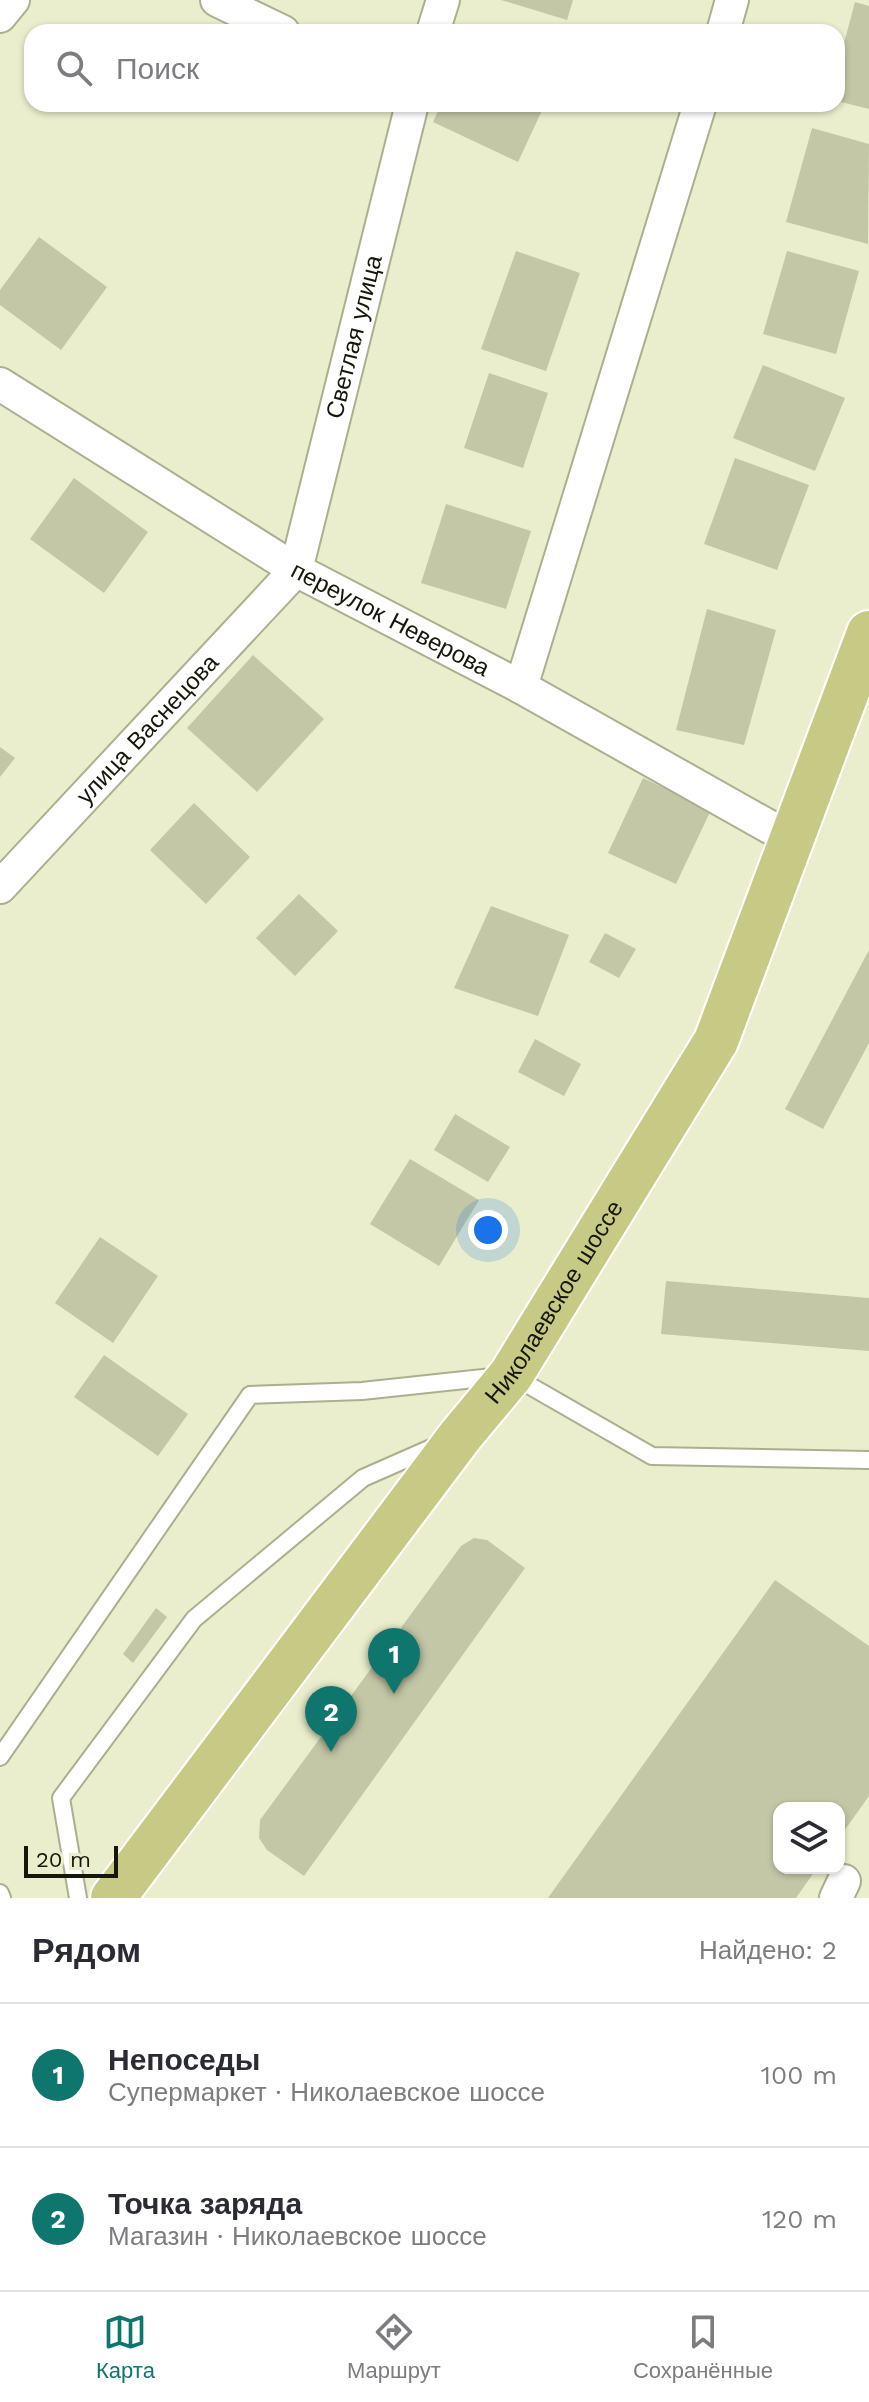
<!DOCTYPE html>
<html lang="ru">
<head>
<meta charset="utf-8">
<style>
	:root { --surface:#fff; --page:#f7f7f7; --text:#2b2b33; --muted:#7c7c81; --line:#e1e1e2; --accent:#0f766e }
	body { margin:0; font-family:"Work Sans",sans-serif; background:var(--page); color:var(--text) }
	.controls { position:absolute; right:24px; bottom:24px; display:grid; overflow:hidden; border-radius:16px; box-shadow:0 2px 6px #0004 }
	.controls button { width:72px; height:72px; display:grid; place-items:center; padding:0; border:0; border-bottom:2px solid var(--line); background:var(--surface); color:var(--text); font:40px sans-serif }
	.scale { position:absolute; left:24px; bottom:20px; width:94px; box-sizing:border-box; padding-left:8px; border:4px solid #16170b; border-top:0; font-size:22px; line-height:28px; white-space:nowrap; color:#16170b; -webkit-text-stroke:6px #ebeecc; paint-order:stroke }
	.you { position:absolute; left:488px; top:1230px; width:28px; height:28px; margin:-20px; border:6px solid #fff; border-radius:50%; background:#1a73e8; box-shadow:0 0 0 12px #1a73e833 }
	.badge { display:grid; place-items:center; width:52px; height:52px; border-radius:50%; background:var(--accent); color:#fff; font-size:26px; font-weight:700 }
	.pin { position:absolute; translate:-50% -66px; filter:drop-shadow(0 2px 4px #0008) }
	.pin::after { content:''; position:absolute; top:42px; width:28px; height:24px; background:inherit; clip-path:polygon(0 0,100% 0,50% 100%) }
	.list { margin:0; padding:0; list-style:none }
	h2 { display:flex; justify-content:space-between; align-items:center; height:104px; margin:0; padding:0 32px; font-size:34px }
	h2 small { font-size:26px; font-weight:400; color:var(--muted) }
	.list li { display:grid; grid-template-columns:52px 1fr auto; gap:24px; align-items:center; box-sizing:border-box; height:144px; padding:0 32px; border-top:2px solid var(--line) }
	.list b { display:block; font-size:30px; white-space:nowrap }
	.list p { margin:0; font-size:26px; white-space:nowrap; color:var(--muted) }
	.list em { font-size:26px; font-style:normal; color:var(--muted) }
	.icon { flex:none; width:44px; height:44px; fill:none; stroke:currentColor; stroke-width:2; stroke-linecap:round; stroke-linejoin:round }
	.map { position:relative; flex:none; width:869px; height:1898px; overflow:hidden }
	.search { position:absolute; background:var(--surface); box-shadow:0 2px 6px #0004; left:24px; right:24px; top:24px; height:88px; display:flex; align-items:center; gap:20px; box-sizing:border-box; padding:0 28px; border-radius:24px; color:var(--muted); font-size:30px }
	.sheet { height:392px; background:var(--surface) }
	nav { display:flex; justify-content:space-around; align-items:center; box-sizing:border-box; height:112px; border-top:2px solid var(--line); background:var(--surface); font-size:22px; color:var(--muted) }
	nav a { display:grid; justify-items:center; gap:4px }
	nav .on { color:var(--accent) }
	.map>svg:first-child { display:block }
</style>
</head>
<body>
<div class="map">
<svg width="869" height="1898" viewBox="0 0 869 1898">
	<rect width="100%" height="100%" fill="#ebeecc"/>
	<g fill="#c4c7a6">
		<path d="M501 0H573L567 20Z"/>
		<path d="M855 2 869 6V109L837 101V69Z"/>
		<path d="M441 104H545L518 162 433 122Z"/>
		<path d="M812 128 869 144 868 244 786 222Z"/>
		<path d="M39 237 107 287 61 350 0 305V290Z"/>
		<path d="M516 251 580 273 546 371 481 349Z"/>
		<path d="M787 251 859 271 836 354 763 334Z"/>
		<path d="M763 365 845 398 815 471 733 438Z"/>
		<path d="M489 373 548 393 523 468 464 448Z"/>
		<path d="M735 458 809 485 777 570 704 544Z"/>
		<path d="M74 478 148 532 104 593 30 539Z"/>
		<path d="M446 504 531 531 506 609 421 583Z"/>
		<path d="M707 609 776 630 744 745 676 730Z"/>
		<path d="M253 655 324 719 257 792 187 728Z"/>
		<path d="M0 747 15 758 0 777Z"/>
		<path d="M643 778 711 810 676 884 608 853Z"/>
		<path d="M194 803 250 857 206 904 150 850Z"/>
		<path d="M299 894 338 931 295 976 256 938Z"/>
		<path d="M491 906 569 935 538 1016 454 988Z"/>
		<path d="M605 933 636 949 619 978 589 962Z"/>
		<path d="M869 950V1043L823 1129 785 1109Z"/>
		<path d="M535 1039 581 1064 564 1096 518 1072Z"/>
		<path d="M455 1114 510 1147 488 1182 434 1150Z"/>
		<path d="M410 1159 479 1200 439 1266 370 1224Z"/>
		<path d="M100 1237 158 1276 113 1343 55 1303Z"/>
		<path d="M666 1281 869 1298V1351L661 1334Z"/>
		<path d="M104 1355 188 1414 158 1456 74 1397Z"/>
		<path d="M474 1538 487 1540 525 1568 304 1876 267 1850 259 1838 260 1820 461 1546Z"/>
		<path d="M775 1580 869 1646V1796L839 1838V1808H779V1868H817L796 1898H548Z"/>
		<path d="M156 1608 167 1617 133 1663 123 1654Z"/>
	</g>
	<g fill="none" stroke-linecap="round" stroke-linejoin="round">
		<defs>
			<g id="service">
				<path d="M0 1757 250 1395 362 1391 511 1375 652 1456 869 1460"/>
				<path d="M0 1893 2 1898"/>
				<path d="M78 1898 61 1798 194 1619 363 1478 438 1445"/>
			</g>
			<g id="minor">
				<path d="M217 0 283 32"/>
				<path d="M0 16 13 0"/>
				<path d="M433 32 443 0"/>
				<path d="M723 32 732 0"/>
				<path id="s1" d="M0 384 296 570 521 687 791 839"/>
				<path d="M521 687 700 104"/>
				<path id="s2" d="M0 887 296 570 412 104"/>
				<path d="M836 1898 844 1881"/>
			</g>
			<g id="primary">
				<path id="s3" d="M113 1898 461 1435 511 1375 716 1041 869 633"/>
			</g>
		</defs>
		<use href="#service" stroke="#acaf8f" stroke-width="20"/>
		<use href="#minor" stroke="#acaf8f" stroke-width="36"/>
		<use href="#primary" stroke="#fff" stroke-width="48"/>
		<use href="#service" stroke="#fff" stroke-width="16"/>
		<use href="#minor" stroke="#fff" stroke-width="32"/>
		<use href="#primary" stroke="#c7ca85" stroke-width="44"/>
	</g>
	<g text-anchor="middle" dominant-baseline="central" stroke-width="6" stroke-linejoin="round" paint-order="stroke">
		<g font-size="24" fill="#16170b" stroke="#ebeecc">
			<text stroke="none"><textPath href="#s2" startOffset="674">Светлая улица</textPath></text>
			<text stroke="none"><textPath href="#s1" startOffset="456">переулок Неверова</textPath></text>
			<text stroke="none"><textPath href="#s2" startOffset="216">улица Васнецова</textPath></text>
			<text stroke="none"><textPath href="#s3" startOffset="742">Николаевское шоссе</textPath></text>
		</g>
	</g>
</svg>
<div class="controls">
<button><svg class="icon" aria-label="layers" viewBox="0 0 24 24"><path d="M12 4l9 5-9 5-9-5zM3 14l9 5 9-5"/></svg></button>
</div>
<div class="scale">20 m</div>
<div class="you"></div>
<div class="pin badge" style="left:394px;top:1694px">1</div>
<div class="pin badge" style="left:331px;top:1752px">2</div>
<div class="search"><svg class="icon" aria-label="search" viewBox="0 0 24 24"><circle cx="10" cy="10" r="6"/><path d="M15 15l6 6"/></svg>Поиск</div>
</div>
<section class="sheet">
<h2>Рядом<small>Найдено: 2</small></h2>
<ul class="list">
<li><span class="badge">1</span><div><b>Непоседы</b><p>Супермаркет · Николаевское шоссе</p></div><em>100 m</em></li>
<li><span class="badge">2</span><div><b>Точка заряда</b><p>Магазин · Николаевское шоссе</p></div><em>120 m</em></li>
</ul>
</section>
<nav>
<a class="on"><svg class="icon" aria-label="map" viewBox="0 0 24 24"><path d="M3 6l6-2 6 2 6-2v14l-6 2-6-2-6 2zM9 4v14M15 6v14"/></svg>Карта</a>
<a><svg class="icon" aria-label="directions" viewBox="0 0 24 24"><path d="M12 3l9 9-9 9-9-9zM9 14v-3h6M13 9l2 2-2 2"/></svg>Маршрут</a>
<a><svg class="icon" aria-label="saved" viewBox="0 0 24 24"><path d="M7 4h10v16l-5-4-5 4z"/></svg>Сохранённые</a>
</nav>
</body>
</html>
